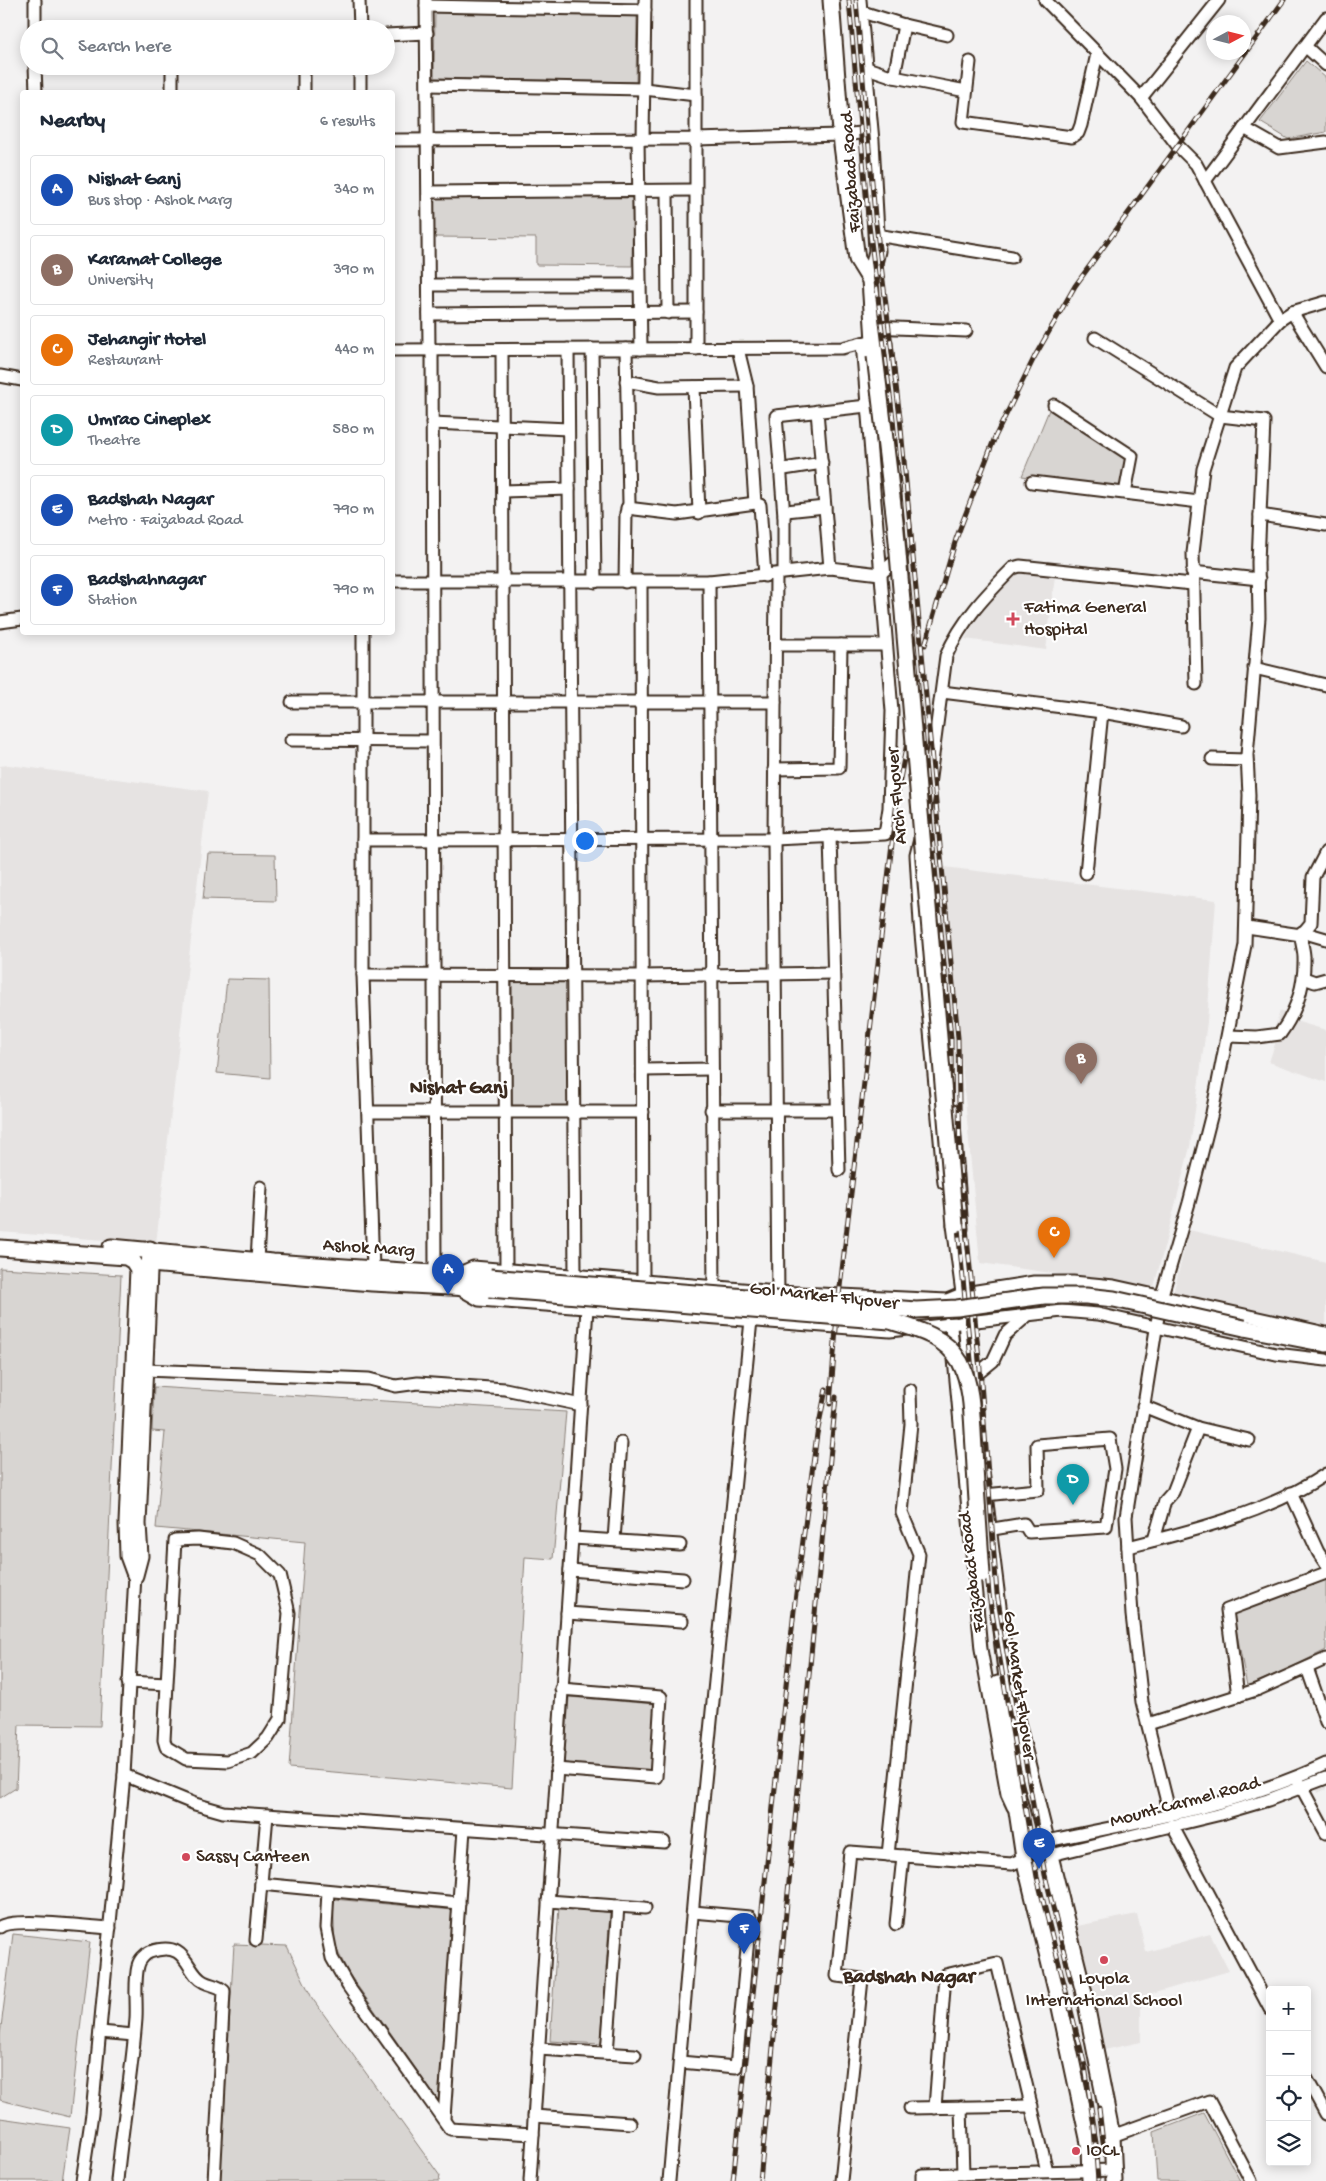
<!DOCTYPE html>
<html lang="en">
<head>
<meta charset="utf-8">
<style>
	:root { --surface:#fff; --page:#f6f6f7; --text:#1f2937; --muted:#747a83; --line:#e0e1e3; --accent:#d1495b }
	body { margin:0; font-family:"Gochi Hand",sans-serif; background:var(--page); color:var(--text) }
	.controls { position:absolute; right:15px; bottom:15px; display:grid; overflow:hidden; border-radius:5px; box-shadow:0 2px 12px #0003 }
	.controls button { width:45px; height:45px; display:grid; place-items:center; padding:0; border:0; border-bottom:1px solid var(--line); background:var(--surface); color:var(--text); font:25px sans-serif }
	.compass { position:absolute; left:1206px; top:15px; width:45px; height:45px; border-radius:50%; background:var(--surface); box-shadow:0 2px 12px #0003; rotate:83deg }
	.you { position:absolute; left:584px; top:840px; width:18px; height:18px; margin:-12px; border:4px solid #fff; border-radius:50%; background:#1a73e8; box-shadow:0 0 0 8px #1a73e833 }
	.badge { display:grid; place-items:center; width:32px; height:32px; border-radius:50%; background:var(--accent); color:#fff; font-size:16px; font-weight:700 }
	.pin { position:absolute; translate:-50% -41px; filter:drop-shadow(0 1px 2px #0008) }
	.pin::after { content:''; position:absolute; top:26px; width:18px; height:15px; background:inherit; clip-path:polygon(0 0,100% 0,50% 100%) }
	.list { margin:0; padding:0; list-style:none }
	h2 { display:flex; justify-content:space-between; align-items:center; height:65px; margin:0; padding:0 20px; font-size:21px }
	h2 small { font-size:16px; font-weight:400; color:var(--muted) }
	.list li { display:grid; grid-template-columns:32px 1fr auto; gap:15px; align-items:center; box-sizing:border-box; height:70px; margin:0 10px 10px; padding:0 10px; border:1px solid var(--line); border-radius:5px }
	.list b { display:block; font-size:19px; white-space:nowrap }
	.list p { margin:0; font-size:16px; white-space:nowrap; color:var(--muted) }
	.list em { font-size:16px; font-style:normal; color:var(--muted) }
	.icon { flex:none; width:28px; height:28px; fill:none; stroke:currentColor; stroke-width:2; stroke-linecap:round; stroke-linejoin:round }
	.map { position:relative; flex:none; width:1326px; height:2181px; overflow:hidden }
	.search { position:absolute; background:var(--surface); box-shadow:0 2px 12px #0003; left:20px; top:20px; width:375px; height:55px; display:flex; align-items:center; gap:12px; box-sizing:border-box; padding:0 18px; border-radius:28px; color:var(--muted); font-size:19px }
	.panel { position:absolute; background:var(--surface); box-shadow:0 2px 12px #0003; left:20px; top:90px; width:375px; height:545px; border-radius:5px }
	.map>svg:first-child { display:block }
</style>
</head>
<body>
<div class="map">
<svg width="1326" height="2181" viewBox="0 0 1326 2181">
	<rect width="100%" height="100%" fill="#f3f2f2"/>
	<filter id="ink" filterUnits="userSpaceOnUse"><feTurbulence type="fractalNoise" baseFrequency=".02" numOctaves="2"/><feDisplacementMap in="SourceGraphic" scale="10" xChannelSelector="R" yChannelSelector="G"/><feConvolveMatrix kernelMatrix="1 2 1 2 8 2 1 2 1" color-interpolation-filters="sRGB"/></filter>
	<g filter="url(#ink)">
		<g fill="#e6e3e2">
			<path d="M1017 572 1055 576 1046 650 965 639 987 600Z"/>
			<path d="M9 765 208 791 156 1244 0 1232V766Z"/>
			<path d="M944 867 1216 900 1207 1022 1190 1147 1154 1287 980 1263Z"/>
			<path d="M1280 1011 1296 1018 1295 1021 1326 1030V1082L1269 1062 1279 1032 1274 1030Z"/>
			<path d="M1189 1230 1326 1262V1327L1173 1294Z"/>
			<path d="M1326 1755V1789L1318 1793 1309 1764Z"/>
			<path d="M1137 1914 1146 1952 1210 1934 1229 1971 1141 1997V2042L1104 2050 1077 1926Z"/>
		</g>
		<g fill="#d8d5d2" stroke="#8a8078">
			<path d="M435 11 637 15 636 82 434 78Z"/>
			<path d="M1306 61 1326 78V132L1288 139 1260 122Z"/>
			<path d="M433 196 633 198 632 266 536 265V238L433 237Z"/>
			<path d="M1049 410 1126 459 1121 490 1022 476Z"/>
			<path d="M208 854 275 855 276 901 203 899Z"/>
			<path d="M227 979 269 980 270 1078 217 1073Z"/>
			<path d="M512 979H567L568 1107 512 1108Z"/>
			<path d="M0 1268 121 1275 100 1726 19 1725 16 1788 0 1798Z"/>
			<path d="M154 1387 566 1412 553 1559 525 1557 512 1788 289 1768 305 1542 156 1528 165 1432 152 1431Z"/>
			<path d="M1326 1580V1650L1286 1670 1247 1686 1233 1613Z"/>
			<path d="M569 1697 655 1704 650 1770 564 1764Z"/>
			<path d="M333 1899 453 1910 438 2100 349 1974 335 1946Z"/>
			<path d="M559 1907 610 1911 601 2044 550 2041Z"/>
			<path d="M13 1934 90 1942 70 2117 0 2100V2035Z"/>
			<path d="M234 1944 287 1946 312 1998 440 2176 439 2181H220Z"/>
			<path d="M1204 2113 1240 2181H1157L1154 2132Z"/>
			<path d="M0 2118 70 2128 62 2181H0Z"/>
		</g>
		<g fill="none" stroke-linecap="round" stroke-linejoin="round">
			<defs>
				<g id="minor">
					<path d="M35 0V29"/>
					<path d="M359 0 360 29"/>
					<path d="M426 0 429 350"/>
					<path d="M696 0V349"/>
					<path d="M1045 0 1141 98 1177 145 1196 164 1280 320"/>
					<path d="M426 6 645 10"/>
					<path d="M859 11 904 25 947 35"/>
					<path d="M386 35 427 33"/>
					<path d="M1305 46 1326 65"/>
					<path d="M970 62 963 122 1072 137 1078 133 1081 125 1097 54"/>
					<path d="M35 66 36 92"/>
					<path d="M360 66V92"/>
					<path d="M864 67 894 77 966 91"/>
					<path d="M894 77 904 25"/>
					<path d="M428 85 644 89 696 95"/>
					<path d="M172 92V66"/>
					<path d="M304 92V66"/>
					<path d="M1141 98 1219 0"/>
					<path d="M1244 128 1279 148 1326 142"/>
					<path d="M638 139 641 349"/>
					<path d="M643 139 645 0"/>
					<path d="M392 140 695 139 841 135 870 132"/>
					<path d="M1205 181 1326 18"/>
					<path d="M667 191 668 313"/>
					<path d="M429 192 695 190"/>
					<path d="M876 235 1012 257"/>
					<path d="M429 285H640"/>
					<path d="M1292 312 1326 367"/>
					<path d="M429 314 696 312"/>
					<path d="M873 327 966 331"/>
					<path d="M1095 338 1220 416 1264 421 1258 562 1259 618 1247 755 1249 795 1245 945 1212 1113 1189 1203 1161 1298 1126 1517 1132 1615 1142 1702 1170 1814"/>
					<path d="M568 349 575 1275"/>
					<path d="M592 349 595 582"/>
					<path d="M738 349 747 386 755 503 760 505 765 576"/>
					<path d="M392 350 842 348 874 340 886 343 906 536 902 555 880 574 830 568 709 581H392"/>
					<path d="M432 350 435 1274"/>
					<path d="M502 350 506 1270"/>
					<path d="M0 376 22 380"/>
					<path d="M626 381 659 387 747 386"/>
					<path d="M694 387 699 513"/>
					<path d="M1054 405 1132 456 1125 493"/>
					<path d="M817 411 830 568"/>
					<path d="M432 423 568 429"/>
					<path d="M822 463 784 469 780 464 776 416 867 406"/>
					<path d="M780 464 784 516"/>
					<path d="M1032 482 1199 502"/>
					<path d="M503 491 569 489"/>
					<path d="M627 508 677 514 755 503"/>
					<path d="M1260 515 1326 525"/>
					<path d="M784 572V516L786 511 825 507"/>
					<path d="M1192 572 1259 579"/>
					<path d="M776 575 774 839 778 1298"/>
					<path d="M709 581 714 1294"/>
					<path d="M625 582 626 513 629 504 626 349"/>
					<path d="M641 582 643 1281"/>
					<path d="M0 622 22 619"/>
					<path d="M363 632V975L373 1269"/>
					<path d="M776 645H886"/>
					<path d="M1254 668 1326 685"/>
					<path d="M1196 684 1193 553 1203 469 1235 368 1280 320 1292 312 1326 302"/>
					<path d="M942 692 1102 712 1181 726"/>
					<path d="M292 702H775"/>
					<path d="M291 740 432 741"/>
					<path d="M1212 759 1246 760"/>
					<path d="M774 769 839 768 841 645"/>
					<path d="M924 823 946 656C962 620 986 595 1013 568L1020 566 1192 584"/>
					<path d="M830 836 839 1170"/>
					<path d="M920 839 916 855 920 923 944 1183"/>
					<path d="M363 840 774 839 885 834 889 808 892 711 862 343"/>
					<path d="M1086 873 1102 712"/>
					<path d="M1247 927 1301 935 1311 923 1313 877 1326 852"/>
					<path d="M1302 932 1326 939"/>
					<path d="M363 975 643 976 833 973"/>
					<path d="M1304 978 1315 982 1326 979"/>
					<path d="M1228 1036 1257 1037 1280 1034C1296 1012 1305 985 1304 957 1304 950 1301 943 1301 935"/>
					<path d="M643 1070 711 1069"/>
					<path d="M711 1110H837"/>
					<path d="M953 1111 962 1229"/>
					<path d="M369 1112H643"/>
					<path d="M257 1261 261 1187"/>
					<path d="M457 1274 473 1267 778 1292 947 1300 964 1293 1034 1282H1073L1114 1286 1326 1333"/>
					<path d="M458 1288 479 1300 890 1331 1062 1311 1098 1314 1276 1354 1326 1360"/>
					<path d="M950 1316 981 1649 1007 1794 1013 1807"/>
					<path d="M145 1370 369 1379 396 1386 418 1383 505 1389 581 1405"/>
					<path d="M971 1379 993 1361 1005 1335 1028 1315"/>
					<path d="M1143 1406 1198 1428 1249 1440"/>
					<path d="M1291 1493 1318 1552 1326 1564"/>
					<path d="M984 1495 1038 1490 1037 1445 1110 1439 1115 1469 1106 1527 1029 1532 1024 1524 987 1530"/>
					<path d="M573 1538 680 1545"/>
					<path d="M614 1540 621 1443"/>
					<path d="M1154 1540 1165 1501 1173 1492 1198 1428"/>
					<path d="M1128 1547C1195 1530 1267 1513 1326 1474"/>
					<path d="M570 1570 683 1579"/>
					<path d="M567 1613 682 1621"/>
					<path d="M1307 1668 1326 1722"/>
					<path d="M128 1682 167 1684 164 1740 166 1747 186 1759 228 1761 252 1753 268 1738 280 1719 289 1613 280 1575 260 1555 233 1543 198 1539 175 1540 167 1684"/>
					<path d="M1238 1696 1227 1610 1326 1573"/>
					<path d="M1148 1724 1259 1689 1326 1659"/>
					<path d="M556 1769 656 1777 661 1697 561 1689"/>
					<path d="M124 1775 195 1804 223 1812 664 1842"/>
					<path d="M1298 1781 1326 1833"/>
					<path d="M1172 1825 1270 2009"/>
					<path d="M1047 1841C1141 1821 1239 1805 1326 1764"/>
					<path d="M888 1855 919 1554 902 1513 911 1424 910 1390"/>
					<path d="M1051 1855 1217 1815 1268 1800 1326 1778"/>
					<path d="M261 1884 459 1903"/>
					<path d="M328 1891 326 1928 332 1958 348 1986 450 2129 533 2134"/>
					<path d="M548 1901 645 1908"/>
					<path d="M896 1924 903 1856"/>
					<path d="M0 1927C12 1917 90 1927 110 1928"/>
					<path d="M256 1940 267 1815"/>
					<path d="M100 2032 134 2035"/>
					<path d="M538 2049 635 2055"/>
					<path d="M607 2053 618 1906"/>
					<path d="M680 2062 736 2067 750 1917 693 1912"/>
					<path d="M1307 2079 1326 2114"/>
					<path d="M961 2107 963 2174"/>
					<path d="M910 2108 1032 2106"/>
					<path d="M935 2108 945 1975 997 1963 1047 2171"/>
					<path d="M534 2116 630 2123"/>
					<path d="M444 2118 464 1829"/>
					<path d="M1112 2136 1209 2101 1251 2181"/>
					<path d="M82 2181 92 2114 124 1775 135 1575"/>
					<path d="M117 2181C122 2127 132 2073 136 2019 137 2002 134 1982 138 1966 139 1960 145 1954 150 1952 189 1939 185 1973 204 1982 212 1986 218 1985 224 1991L214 2181"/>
					<path d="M530 2181 587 1308"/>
					<path d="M669 2181 695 1882 751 1320"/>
					<path d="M841 2181 862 1979 837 1976 850 1852 1012 1864 1024 1858"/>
					<path d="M922 2181V2175L1114 2170"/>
				</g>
				<g id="major">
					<path d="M831 0 842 145 857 259 870 280"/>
					<path d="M858 0 871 141 877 251 870 280 875 356"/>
					<path d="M955 1225 964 1293 971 1384"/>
					<path d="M111 1247 273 1262 490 1277"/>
					<path d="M0 1248 126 1257 133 1261 138 1269 127 1523 128 1556 135 1575 140 1556 138 1524 150 1249"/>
					<path d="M150 1264 372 1283 489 1289"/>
					<path d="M1244 1328 1326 1344"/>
					<path d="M981 1471 1008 1686 1083 1989 1112 2136 1114 2181"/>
					<path d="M998 1684 1024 1858 1058 1998 1089 2143 1090 2181"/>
				</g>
			</defs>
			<use href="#minor" stroke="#3b2a1e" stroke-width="15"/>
			<use href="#major" stroke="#3b2a1e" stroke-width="19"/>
			<use href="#minor" stroke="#fff" stroke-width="11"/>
			<use href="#major" stroke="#fff" stroke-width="15"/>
			<defs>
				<g id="rail">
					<path d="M849 0 868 217 893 419 951 1038 952 1167 972 1370 989 1595 1037 1877 1085 2066 1094 2127 1098 2181"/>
					<path d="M856 0 875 216 900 418 958 1038 960 1167 980 1369 997 1594 1045 1875 1071 1981"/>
					<path d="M925 645 956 539 995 437 1035 356 1075 286 1284 0"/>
					<path d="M830 1404 838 1304 899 784 916 697"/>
					<path d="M1099 2108 1103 2143"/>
					<path d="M733 2181 795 1601 817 1434 826 1389"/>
					<path d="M760 2181 836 1397"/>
				</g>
			</defs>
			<use href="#rail" stroke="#3b2a1e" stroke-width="5"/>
			<use href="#rail" stroke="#fff" stroke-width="3" stroke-dasharray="9" stroke-linecap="butt"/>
			<defs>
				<g id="major-bridge">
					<path d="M875 356 896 530 955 1225"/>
					<path d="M490 1277 916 1310 957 1308 1044 1296H1086L1114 1299 1244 1328"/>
					<path d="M489 1289 890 1321C917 1329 945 1336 960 1362 973 1387 972 1422 974 1448 976 1490 979 1532 982 1574"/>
				</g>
			</defs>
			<use href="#major-bridge" stroke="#3b2a1e" stroke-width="19" stroke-linecap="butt"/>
			<use href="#major-bridge" stroke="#fff" stroke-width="15"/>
		</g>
	</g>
	<g fill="#d1495b" stroke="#fff" stroke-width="2">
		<path d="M1010.5 611.5h5v5h5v5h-5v5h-5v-5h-5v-5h5z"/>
		<circle cx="186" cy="1857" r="5"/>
		<circle cx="1104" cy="1960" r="5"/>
		<circle cx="1076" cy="2151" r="5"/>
	</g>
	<g text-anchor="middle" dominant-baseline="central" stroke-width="4.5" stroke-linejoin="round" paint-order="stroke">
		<g font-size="19" fill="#3b2a1e" stroke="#fff">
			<text transform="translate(852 172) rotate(-94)">Faizabad Road</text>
			<text transform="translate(898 796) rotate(-95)">Arch Flyover</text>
			<text transform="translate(369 1249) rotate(4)">Ashok Marg</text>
			<text transform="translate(824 1297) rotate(6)">Gol Market Flyover</text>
			<text transform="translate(973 1572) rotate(-97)">Faizabad Road</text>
			<text transform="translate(1018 1685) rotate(82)">Gol Market Flyover</text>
			<text transform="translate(1185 1803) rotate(-15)">Mount Carmel Road</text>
		</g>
		<g font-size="19" fill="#3b2a1e" stroke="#fff" text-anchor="start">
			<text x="1024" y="608">Fatima General<tspan x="1024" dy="22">Hospital</tspan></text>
			<text x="196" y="1857">Sassy Canteen</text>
			<text x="1104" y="1979" text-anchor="middle">Loyola<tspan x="1104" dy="22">International School</tspan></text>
			<text x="1086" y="2151">IOCL</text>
		</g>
		<g font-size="20" font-weight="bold" fill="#3b2a1e" stroke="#fff">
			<text x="459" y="1089">Nishat Ganj</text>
			<text x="909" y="1978">Badshah Nagar</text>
		</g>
	</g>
</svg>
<div class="controls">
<button>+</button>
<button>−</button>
<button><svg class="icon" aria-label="locate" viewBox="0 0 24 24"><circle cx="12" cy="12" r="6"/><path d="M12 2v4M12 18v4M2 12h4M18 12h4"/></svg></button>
<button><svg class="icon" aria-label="layers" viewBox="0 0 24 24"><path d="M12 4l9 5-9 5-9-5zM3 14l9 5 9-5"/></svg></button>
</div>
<svg class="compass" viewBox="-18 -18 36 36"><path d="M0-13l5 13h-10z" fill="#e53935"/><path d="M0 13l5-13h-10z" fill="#747a83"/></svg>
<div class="you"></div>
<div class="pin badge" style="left:448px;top:1295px;background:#1a4fb4">A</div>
<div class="pin badge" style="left:1081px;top:1084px;background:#8d6e63">B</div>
<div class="pin badge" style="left:1054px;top:1258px;background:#e8710a">C</div>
<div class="pin badge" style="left:1073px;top:1505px;background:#0f9aa8">D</div>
<div class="pin badge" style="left:1039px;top:1869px;background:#1a4fb4">E</div>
<div class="pin badge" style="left:744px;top:1954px;background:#1a4fb4">F</div>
<div class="search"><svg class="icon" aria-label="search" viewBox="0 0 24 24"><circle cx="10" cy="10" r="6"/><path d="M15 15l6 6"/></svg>Search here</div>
<section class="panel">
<h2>Nearby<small>6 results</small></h2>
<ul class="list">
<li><span class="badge" style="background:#1a4fb4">A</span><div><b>Nishat Ganj</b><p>Bus stop · Ashok Marg</p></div><em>340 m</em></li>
<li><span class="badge" style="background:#8d6e63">B</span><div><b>Karamat College</b><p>University</p></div><em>390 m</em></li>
<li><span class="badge" style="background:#e8710a">C</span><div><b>Jehangir Hotel</b><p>Restaurant</p></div><em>440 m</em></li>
<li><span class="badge" style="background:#0f9aa8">D</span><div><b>Umrao Cineplex</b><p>Theatre</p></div><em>580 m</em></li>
<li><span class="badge" style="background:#1a4fb4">E</span><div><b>Badshah Nagar</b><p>Metro · Faizabad Road</p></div><em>790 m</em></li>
<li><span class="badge" style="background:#1a4fb4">F</span><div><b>Badshahnagar</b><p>Station</p></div><em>790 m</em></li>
</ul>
</section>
</div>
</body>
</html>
